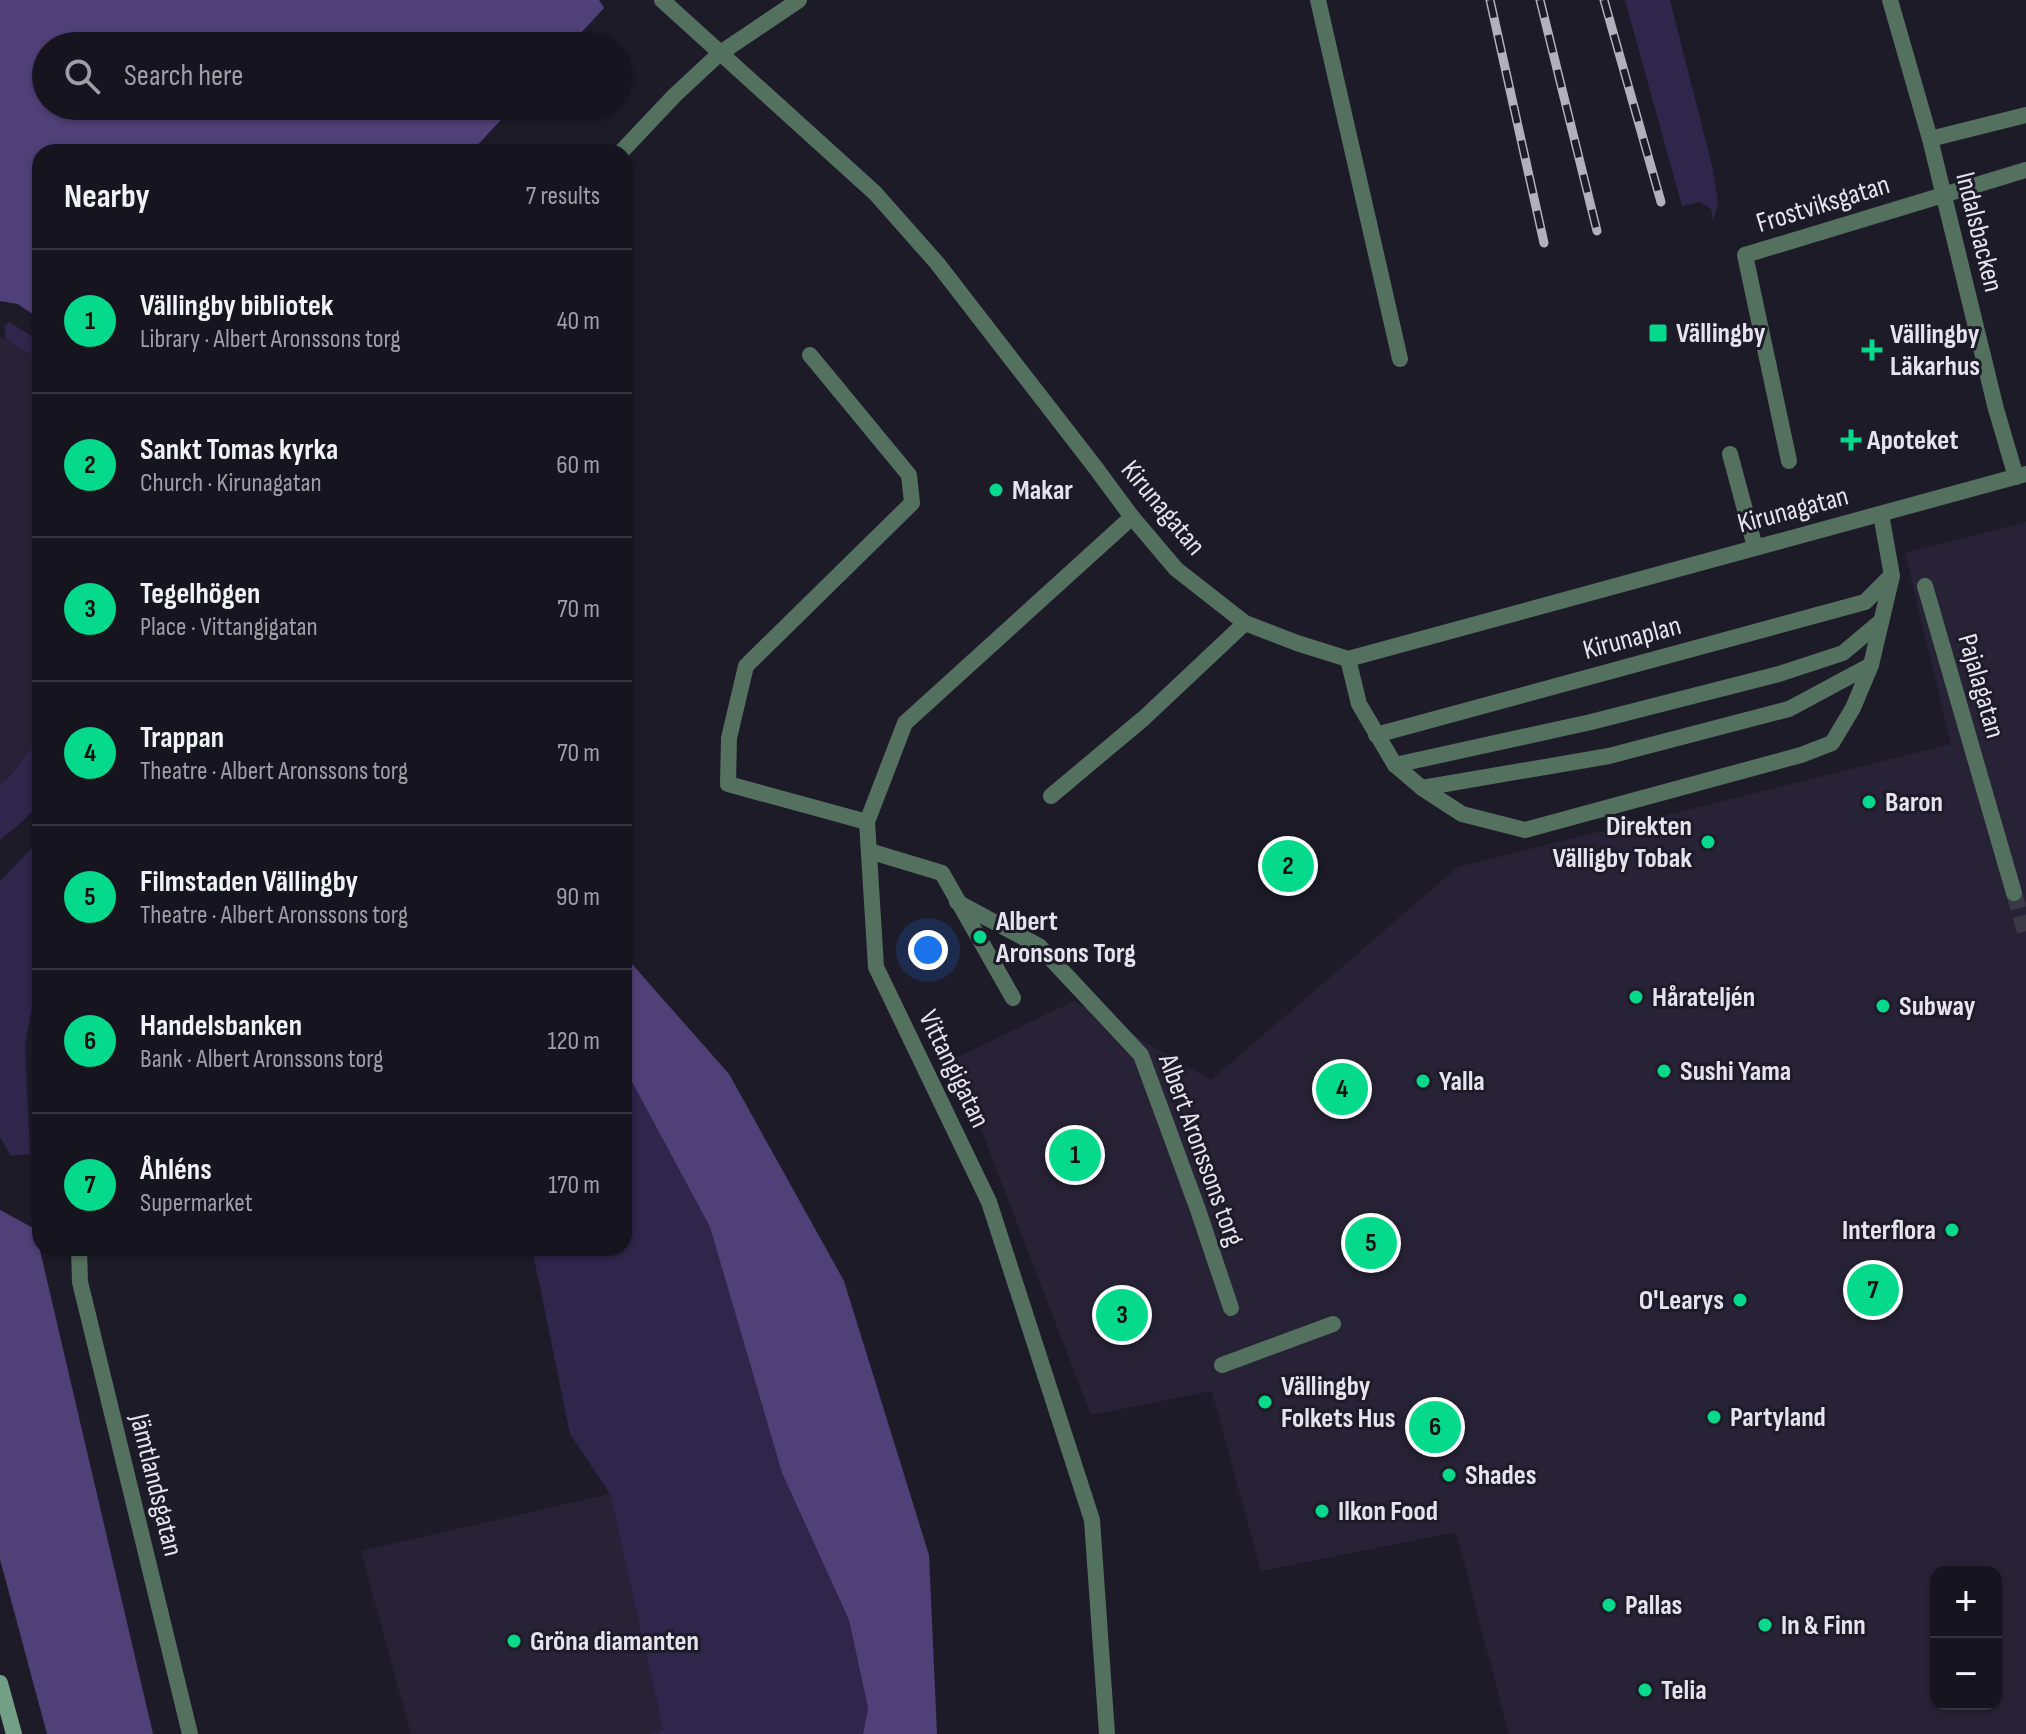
<!DOCTYPE html>
<html lang="en">
<head>
<meta charset="utf-8">
<style>
	:root { --surface:#16141f; --page:#23212c; --text:#f1f3f6; --muted:#9e9ea4; --line:#35333d; --accent:#05d98b }
	body { margin:0; font-family:"Sofia Sans Condensed",sans-serif; background:var(--page); color:var(--text) }
	.controls { position:absolute; right:24px; bottom:24px; display:grid; overflow:hidden; border-radius:16px; box-shadow:0 2px 6px #0004 }
	.controls button { width:72px; height:72px; display:grid; place-items:center; padding:0; border:0; border-bottom:2px solid var(--line); background:var(--surface); color:var(--text); font:40px sans-serif }
	.you { position:absolute; left:928px; top:950px; width:28px; height:28px; margin:-20px; border:6px solid #fff; border-radius:50%; background:#1a73e8; box-shadow:0 0 0 12px #1a73e833 }
	.badge { display:grid; place-items:center; width:52px; height:52px; border-radius:50%; background:var(--accent); color:#111; font-size:26px; font-weight:700 }
	.pin { position:absolute; translate:-50% -50%; border:4px solid #fff; box-shadow:0 2px 8px #0006 }
	.list { margin:0; padding:0; list-style:none }
	h2 { display:flex; justify-content:space-between; align-items:center; height:104px; margin:0; padding:0 32px; font-size:34px }
	h2 small { font-size:26px; font-weight:400; color:var(--muted) }
	.list li { display:grid; grid-template-columns:52px 1fr auto; gap:24px; align-items:center; box-sizing:border-box; height:144px; padding:0 32px; border-top:2px solid var(--line) }
	.list b { display:block; font-size:30px; white-space:nowrap }
	.list p { margin:0; font-size:26px; white-space:nowrap; color:var(--muted) }
	.list em { font-size:26px; font-style:normal; color:var(--muted) }
	.icon { flex:none; width:44px; height:44px; fill:none; stroke:currentColor; stroke-width:2; stroke-linecap:round; stroke-linejoin:round }
	.map { position:relative; flex:none; width:2026px; height:1734px; overflow:hidden }
	.search { position:absolute; background:var(--surface); box-shadow:0 2px 6px #0004; left:32px; top:32px; width:600px; height:88px; display:flex; align-items:center; gap:20px; box-sizing:border-box; padding:0 28px; border-radius:44px; color:var(--muted); font-size:30px }
	.panel { position:absolute; background:var(--surface); box-shadow:0 2px 6px #0004; left:32px; top:144px; width:600px; height:1112px; border-radius:24px }
	.map>svg:first-child { display:block }
</style>
</head>
<body>
<div class="map">
<svg width="2026" height="1734" viewBox="0 0 2026 1734">
	<rect width="100%" height="100%" fill="#1e1b29"/>
	<g fill="#282236" fill-rule="evenodd">
		<path d="M0 336 40 361V736L7 778 0 784Z"/>
		<path d="M2026 522V1734H1509L1456 1532 1261 1571 1212 1391 1091 1415 954 1059 1074 1001 1211 1080 1458 867 1951 744 1905 553ZM1936 1572H1996V1704H1936Z"/>
		<path d="M610 1494 663 1731 648 1734H411L361 1551Z"/>
	</g>
	<g fill="#30254b">
		<path d="M1625 0H1670L1713 170 1718 203 1713 221 1711 209 1700 202 1682 206Z"/>
		<path d="M9 322 40 341V361L6 339 4 327Z"/>
		<path d="M40 736V803L22 822 0 840V784L8 778Z"/>
		<path d="M40 840V966L25 1045 30 1154 11 1156 0 1137V881Z"/>
		<path d="M624 1067 710 1227 782 1473 849 1620 868 1708 863 1734H648L663 1730 610 1494 570 1434 532 1248H624Z"/>
	</g>
	<g fill="#504078">
		<path d="M0 0H599L604 8 569 46H46V106H514L471 152H40V319L18 304 0 301Z"/>
		<path d="M624 955 729 1074 844 1281 929 1555 937 1734H863L868 1708 849 1620 782 1473 710 1227 624 1067Z"/>
		<path d="M0 1210 35 1229 153 1734H47L0 1559Z"/>
	</g>
	<g fill="none" stroke-linecap="round" stroke-linejoin="round">
		<path stroke="#3c3946" stroke-width="16" stroke-dasharray="16 8" stroke-linecap="butt" d="M2014 893 2026 935"/>
		<g stroke="#54705f" stroke-width="16">
			<path d="M1318 0 1400 359"/>
			<path d="M1730 454 1755 547"/>
			<path d="M1348 659 1359 704 1395 765 1422 788 1462 814 1525 830 1801 755 1832 743 1853 708 1871 665 1892 576 1881 514"/>
			<path d="M1376 735 1865 602 1890 577"/>
			<path d="M1395 765 1591 722 1779 674 1843 653 1881 621"/>
			<path d="M1422 788 1609 756 1789 709 1871 665"/>
			<path d="M1051 796 1144 718 1245 623"/>
			<path d="M869 851 942 873 1013 998"/>
		</g>
		<g stroke="#54705f" stroke-width="16">
			<path d="M1925 586 2014 893"/>
			<path d="M957 902 1039 946 1141 1055 1197 1207 1231 1308"/>
			<path d="M1222 1365 1333 1324"/>
		</g>
		<g stroke="#54705f" stroke-width="16">
			<path d="M662 0 875 193 937 263 1095 467 1132 517 1176 569 1245 623 1297 643 1348 659 2026 474"/>
			<path d="M1890 0 1930 139 1996 409 2016 477"/>
			<path d="M1930 139 2026 115"/>
			<path d="M621 152 675 95 719 54 799 0"/>
			<path d="M810 355 909 475 912 503 746 666 729 738 728 784 867 822"/>
			<path d="M1789 461 1745 255 2026 170"/>
			<path d="M79 1248 80 1282 190 1734"/>
			<path d="M1107 1734 1092 1520 989 1202 876 967 867 822 905 723 1132 517"/>
		</g>
		<path stroke="#729f85" stroke-width="16" d="M0 1683 14 1734"/>
		<defs>
			<g id="rail">
				<path d="M1490 0 1544 243"/>
				<path d="M1540 0 1597 231"/>
				<path d="M1604 0 1661 202"/>
			</g>
		</defs>
		<use href="#rail" stroke="#b2b0bb" stroke-width="9"/>
		<use href="#rail" stroke="#1e1b29" stroke-width="6" stroke-dasharray="18" stroke-linecap="butt"/>
	</g>
	<g fill="#05d98b" stroke="#1e1b29" stroke-width="3">
		<rect x="1648" y="323" width="20" height="20" rx="4"/>
		<path d="M1868 338h8v8h8v8h-8v8h-8v-8h-8v-8h8z"/>
		<path d="M1847 428h8v8h8v8h-8v8h-8v-8h-8v-8h8z"/>
		<circle cx="996" cy="490" r="8"/>
		<circle cx="1869" cy="802" r="8"/>
		<circle cx="1708" cy="842" r="8"/>
		<circle cx="980" cy="937" r="8"/>
		<circle cx="1636" cy="997" r="8"/>
		<circle cx="1883" cy="1006" r="8"/>
		<circle cx="1664" cy="1071" r="8"/>
		<circle cx="1423" cy="1081" r="8"/>
		<circle cx="1952" cy="1230" r="8"/>
		<circle cx="1740" cy="1300" r="8"/>
		<circle cx="1265" cy="1402" r="8"/>
		<circle cx="1714" cy="1417" r="8"/>
		<circle cx="1449" cy="1475" r="8"/>
		<circle cx="1322" cy="1511" r="8"/>
		<circle cx="1609" cy="1605" r="8"/>
		<circle cx="1765" cy="1625" r="8"/>
		<circle cx="514" cy="1641" r="8"/>
		<circle cx="1645" cy="1690" r="8"/>
	</g>
	<g text-anchor="middle" dominant-baseline="central" stroke-width="6" stroke-linejoin="round" paint-order="stroke">
		<g font-size="28" fill="#e5e3ed" stroke="#1e1b29">
			<text transform="translate(1823 204) rotate(-17)">Frostviksgatan</text>
			<text transform="translate(1979 232) rotate(76)">Indalsbacken</text>
			<text transform="translate(1163 508) rotate(50)">Kirunagatan</text>
			<text transform="translate(1793 510) rotate(-15)">Kirunagatan</text>
			<text transform="translate(1632 638) rotate(-15)">Kirunaplan</text>
			<text transform="translate(1981 686) rotate(74)">Pajalagatan</text>
			<text transform="translate(954 1069) rotate(64)">Vittangigatan</text>
			<text transform="translate(1201 1150) rotate(70)">Albert Aronssons torg</text>
			<text transform="translate(156 1485) rotate(76)">Jämtlandsgatan</text>
		</g>
		<g font-size="28" font-weight="bold" fill="#e5e3ed" stroke="#1e1b29" text-anchor="start">
			<text x="1676" y="333">Vällingby</text>
			<text x="1890" y="334">Vällingby<tspan x="1890" dy="32">Läkarhus</tspan></text>
			<text x="1867" y="440">Apoteket</text>
			<text x="1012" y="490">Makar</text>
			<text x="1885" y="802">Baron</text>
			<text x="1692" y="826" text-anchor="end">Direkten<tspan x="1692" dy="32">Välligby Tobak</tspan></text>
			<text x="996" y="921">Albert<tspan x="996" dy="32">Aronsons Torg</tspan></text>
			<text x="1652" y="997">Hårateljén</text>
			<text x="1899" y="1006">Subway</text>
			<text x="1680" y="1071">Sushi Yama</text>
			<text x="1439" y="1081">Yalla</text>
			<text x="1936" y="1230" text-anchor="end">Interflora</text>
			<text x="1724" y="1300" text-anchor="end">O'Learys</text>
			<text x="1281" y="1386">Vällingby<tspan x="1281" dy="32">Folkets Hus</tspan></text>
			<text x="1730" y="1417">Partyland</text>
			<text x="1465" y="1475">Shades</text>
			<text x="1338" y="1511">Ilkon Food</text>
			<text x="1625" y="1605">Pallas</text>
			<text x="1781" y="1625">In &amp; Finn</text>
			<text x="530" y="1641">Gröna diamanten</text>
			<text x="1661" y="1690">Telia</text>
		</g>
	</g>
</svg>
<div class="controls">
<button>+</button>
<button>−</button>
</div>
<div class="you"></div>
<div class="pin badge" style="left:1075px;top:1155px">1</div>
<div class="pin badge" style="left:1288px;top:866px">2</div>
<div class="pin badge" style="left:1122px;top:1315px">3</div>
<div class="pin badge" style="left:1342px;top:1089px">4</div>
<div class="pin badge" style="left:1371px;top:1243px">5</div>
<div class="pin badge" style="left:1435px;top:1427px">6</div>
<div class="pin badge" style="left:1873px;top:1290px">7</div>
<div class="search"><svg class="icon" aria-label="search" viewBox="0 0 24 24"><circle cx="10" cy="10" r="6"/><path d="M15 15l6 6"/></svg>Search here</div>
<section class="panel">
<h2>Nearby<small>7 results</small></h2>
<ul class="list">
<li><span class="badge">1</span><div><b>Vällingby bibliotek</b><p>Library · Albert Aronssons torg</p></div><em>40 m</em></li>
<li><span class="badge">2</span><div><b>Sankt Tomas kyrka</b><p>Church · Kirunagatan</p></div><em>60 m</em></li>
<li><span class="badge">3</span><div><b>Tegelhögen</b><p>Place · Vittangigatan</p></div><em>70 m</em></li>
<li><span class="badge">4</span><div><b>Trappan</b><p>Theatre · Albert Aronssons torg</p></div><em>70 m</em></li>
<li><span class="badge">5</span><div><b>Filmstaden Vällingby</b><p>Theatre · Albert Aronssons torg</p></div><em>90 m</em></li>
<li><span class="badge">6</span><div><b>Handelsbanken</b><p>Bank · Albert Aronssons torg</p></div><em>120 m</em></li>
<li><span class="badge">7</span><div><b>Åhléns</b><p>Supermarket</p></div><em>170 m</em></li>
</ul>
</section>
</div>
</body>
</html>
